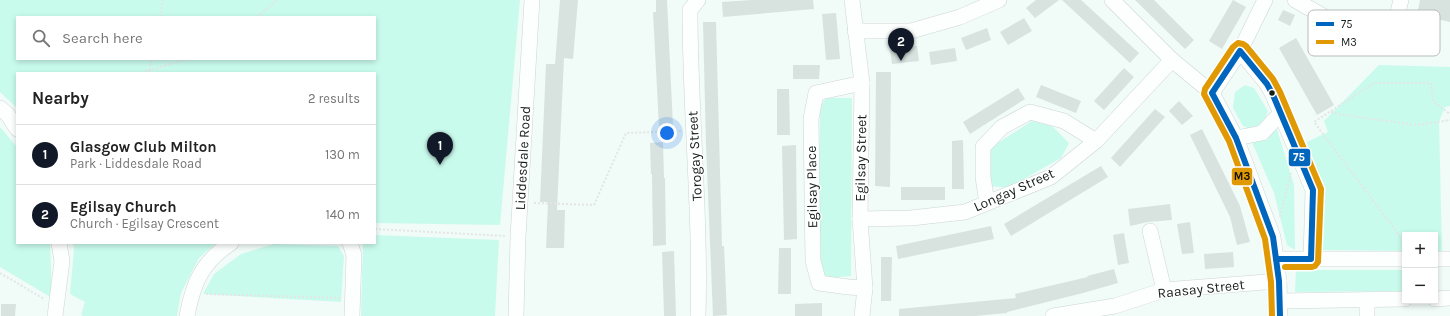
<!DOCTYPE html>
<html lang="en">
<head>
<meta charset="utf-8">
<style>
	:root { --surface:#fff; --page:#f2f2f2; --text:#222; --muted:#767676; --line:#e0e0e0; --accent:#111827 }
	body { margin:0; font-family:Karla,sans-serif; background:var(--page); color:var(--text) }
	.controls { position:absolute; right:12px; bottom:12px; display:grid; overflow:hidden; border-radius:0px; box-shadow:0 2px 6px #0003 }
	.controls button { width:36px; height:36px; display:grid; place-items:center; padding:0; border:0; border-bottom:1px solid var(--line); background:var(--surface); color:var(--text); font:20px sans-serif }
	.you { position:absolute; left:667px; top:133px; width:14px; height:14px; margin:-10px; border:3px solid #fff; border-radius:50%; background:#1a73e8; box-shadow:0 0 0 6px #1a73e833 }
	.badge { display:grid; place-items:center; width:26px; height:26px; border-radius:50%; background:var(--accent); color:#fff; font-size:13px; font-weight:700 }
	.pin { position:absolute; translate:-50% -33px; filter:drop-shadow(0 1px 2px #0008) }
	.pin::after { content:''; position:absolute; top:21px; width:14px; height:12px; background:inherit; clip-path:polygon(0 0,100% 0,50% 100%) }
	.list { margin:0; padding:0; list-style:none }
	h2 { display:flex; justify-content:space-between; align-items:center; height:52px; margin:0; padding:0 16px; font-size:17px }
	h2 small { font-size:13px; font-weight:400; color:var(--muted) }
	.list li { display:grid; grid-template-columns:26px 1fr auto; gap:12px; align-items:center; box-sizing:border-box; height:60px; padding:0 16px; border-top:1px solid var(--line) }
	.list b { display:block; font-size:15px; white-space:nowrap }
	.list p { margin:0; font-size:13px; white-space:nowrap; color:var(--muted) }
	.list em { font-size:13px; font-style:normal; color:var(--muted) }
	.icon { flex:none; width:22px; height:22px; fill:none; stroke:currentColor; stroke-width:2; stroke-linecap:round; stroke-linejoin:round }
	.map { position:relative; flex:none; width:1450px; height:316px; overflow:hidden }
	.search { position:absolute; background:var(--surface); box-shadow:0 2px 6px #0003; left:16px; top:16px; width:360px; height:44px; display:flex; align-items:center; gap:10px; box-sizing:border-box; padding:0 14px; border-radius:0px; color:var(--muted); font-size:15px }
	.panel { position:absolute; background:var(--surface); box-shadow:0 2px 6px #0003; left:16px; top:72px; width:360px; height:172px; border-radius:0px }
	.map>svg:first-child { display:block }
</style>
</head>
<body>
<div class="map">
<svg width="1450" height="316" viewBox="0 0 1450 316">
	<rect width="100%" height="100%" fill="#f1fbf8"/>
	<g fill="#c9fbec" fill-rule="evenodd">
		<path d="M0 0H520L500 225 375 223V73H17V108L0 92ZM17 17H375V59H17Z"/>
		<path d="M1379 65 1450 67V106L1445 107 1439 121 1442 252H1435V235H1405V251L1321 250 1307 142 1328 132 1324 121Z"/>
		<path d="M1245 85 1254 88 1268 111 1264 122 1255 131 1243 126 1233 108 1235 92Z"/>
		<path d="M826 98H852L851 276 827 278 818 269 820 107Z"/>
		<path d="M1032 121 1052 126 1069 143 1061 158 1008 188 991 186 987 173 988 149Z"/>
		<path d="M1276 126 1294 185 1295 250 1287 245 1274 193 1251 140H1267Z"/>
		<path d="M0 127 17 147V243H50L52 298 0 267Z"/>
		<path d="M375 235 499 240 495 316H361L363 243H375Z"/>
		<path d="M73 243H216L199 258 181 293 177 316H83L81 315 85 302 70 294 74 249Z"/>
		<path d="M274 244 338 246 344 256 341 302 203 294 214 274 241 254Z"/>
		<path d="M1296 270H1405V291L1295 292Z"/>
	</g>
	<g fill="#d8e3df">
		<path d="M560 0H578L573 59 564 58 557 210H565L564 248H546L548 202H540L546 64H555Z"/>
		<path d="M656 0H667L673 126 659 127 653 12H656Z"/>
		<path d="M751 0H813L814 9 723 17 722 2Z"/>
		<path d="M1036 0H1059L1035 18 1026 8Z"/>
		<path d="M1062 0H1081L1139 53 1130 63Z"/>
		<path d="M1135 0H1154L1194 40 1185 49Z"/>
		<path d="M1233 0 1246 7 1222 49 1209 41Z"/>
		<path d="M1420 0H1450V22L1417 15Z"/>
		<path d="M1283 10 1295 15 1290 26 1278 20Z"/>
		<path d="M836 13 840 59 826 60 822 14Z"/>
		<path d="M1024 18 1032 31 1008 45 1000 32Z"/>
		<path d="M703 22H716L722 246H724L727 315 713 316 706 145Z"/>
		<path d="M987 28 991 40 966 50 961 38Z"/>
		<path d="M1296 38 1334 105 1317 115 1279 48Z"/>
		<path d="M917 46 919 61 892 64 890 49Z"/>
		<path d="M955 48 957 61 931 65 929 52Z"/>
		<path d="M793 65H820L819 79H793Z"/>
		<path d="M1124 68 1134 77 1104 110 1094 101Z"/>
		<path d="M876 72H891L890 187 875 186Z"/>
		<path d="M1041 85 1081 101 1076 113 1036 97Z"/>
		<path d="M1018 88 1025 99 970 134 963 122Z"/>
		<path d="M777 89H789L790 135H777Z"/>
		<path d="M1179 101 1193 116 1182 125 1169 111Z"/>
		<path d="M1155 109 1165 117 1120 167 1111 158Z"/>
		<path d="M1202 129 1240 206 1250 242 1237 245 1230 217 1190 135Z"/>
		<path d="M963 140 964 189H952V141Z"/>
		<path d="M663 142 664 178H665L666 245 653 246 652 174H651L650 143Z"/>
		<path d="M796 145 797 239 784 240 782 146Z"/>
		<path d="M1101 166 1108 177 1011 236 1004 224Z"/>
		<rect x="901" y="187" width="44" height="13"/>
		<path d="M1170 204 1172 220 1148 222 1130 226 1128 209Z"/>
		<path d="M1190 222 1194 253 1182 254 1177 224Z"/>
		<path d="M991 226 994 239 898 259 896 246Z"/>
		<path d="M1124 233 1129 263 1118 265 1113 235Z"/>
		<path d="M779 248H791V294H778Z"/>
		<path d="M674 251 676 316H664L662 252Z"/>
		<path d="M1233 252 1234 267 1205 269 1204 254Z"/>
		<path d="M881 257H892L891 301H881Z"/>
		<path d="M1114 269 1118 283 1083 293 1007 312V313L975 316H899V309L1016 298 1015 294 1088 277 1087 276Z"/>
		<path d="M822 303V316H795V304Z"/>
		<path d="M1 304H16L15 316H1Z"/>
	</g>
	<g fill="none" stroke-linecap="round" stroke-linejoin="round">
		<defs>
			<g id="minor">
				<path d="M852 0 862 83 860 219 865 288 862 316"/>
				<path d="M1112 0 1172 60 1212 93 1236 138 1273 237 1279 281 1280 316"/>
				<path d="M1295 0 1353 33 1391 40 1401 0"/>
				<path d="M855 31H911L960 17 999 0"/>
				<path d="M1240 51 1267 84 1273 95 1313 190 1311 259"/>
				<path d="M862 83 816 93 811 119 813 261 819 283 848 287 865 288"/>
				<path d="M1212 93 1240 51 1265 0"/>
				<path d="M0 108 8 115 17 129"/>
				<path d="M1236 138 1262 133 1281 113"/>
				<path d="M987 203 983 177V147L1002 127 1030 112 1064 121 1096 141"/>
				<path d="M860 219 911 218 965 212 1051 177 1096 141 1172 60"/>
				<path d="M1150 231 1164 290"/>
				<path d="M350 243 354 255 352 316"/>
				<path d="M1276 259H1405"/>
				<path d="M1435 259H1450"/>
				<path d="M1435 299 1450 298"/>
				<path d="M1367 300V316"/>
				<path d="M1280 301 1405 299"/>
				<path d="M55 316 62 261 59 243"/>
				<path d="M187 316C193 283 202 262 231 243"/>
				<path d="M516 316 518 237 532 0"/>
				<path d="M698 316C701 214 690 112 690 10L698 0"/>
				<path d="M1053 316 1115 306 1164 290 1279 281"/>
			</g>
		</defs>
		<use href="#minor" stroke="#ccd6d3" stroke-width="16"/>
		<g stroke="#e3e6e4" stroke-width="2" stroke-dasharray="2 2" stroke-linecap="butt">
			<path d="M160 17 163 0"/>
			<path d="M257 17 277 0"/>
			<path d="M149 70 152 59"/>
			<path d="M141 73 186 59"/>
			<path d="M1331 112 1344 115 1417 125 1450 120"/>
			<path d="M534 203 594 205 626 133 681 131"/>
			<path d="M1280 217 1291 173"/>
			<path d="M375 229 506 236"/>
			<path d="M1405 243 1314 122 1374 83H1431L1433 101 1450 114"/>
			<path d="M0 273 44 299"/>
			<path d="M206 294 340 298"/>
		</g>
		<use href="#minor" stroke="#fdfefe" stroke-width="15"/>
		<defs>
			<g id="bus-1">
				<path d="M1240 51 1267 84 1273 95 1313 190 1311 259H1276L1273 237 1236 138 1212 93Z"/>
				<path d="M1276 259 1279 281 1280 316"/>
			</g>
			<path id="bus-2" d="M1272 316 1271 282 1265 239 1229 141 1204 94 1205 89 1233 47 1238 43 1243 44 1246 46 1273 79 1280 92 1321 189 1318 262 1315 266 1312 267H1285"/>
		</defs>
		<use href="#bus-1" stroke="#fff" stroke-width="9"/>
		<use href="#bus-2" stroke="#fff" stroke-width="9"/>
		<use href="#bus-1" stroke="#0065bd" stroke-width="6"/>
		<use href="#bus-2" stroke="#e09803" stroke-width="6"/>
	</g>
	<circle fill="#151f1c" stroke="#fff" stroke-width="1.5" cx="1272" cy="93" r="3.5"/>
	<g text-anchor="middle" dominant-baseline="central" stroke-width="3" stroke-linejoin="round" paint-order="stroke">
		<g font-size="14" fill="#151f1c" stroke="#fff">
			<text transform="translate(695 156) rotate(-93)">Torogay Street</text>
			<text transform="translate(523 158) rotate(-87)">Liddesdale Road</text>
			<text transform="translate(861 158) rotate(-89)">Egilsay Street</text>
			<text transform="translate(812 187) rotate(-91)">Egilsay Place</text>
			<text transform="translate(1014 190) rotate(-24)">Longay Street</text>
			<text transform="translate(1201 289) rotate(-6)">Raasay Street</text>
		</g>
	</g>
	<rect x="1308" y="10" width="132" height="46" rx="6" fill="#fff" stroke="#b9bcbb" stroke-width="1"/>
	<rect x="1316" y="22" width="18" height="4" fill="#0065bd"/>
	<rect x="1316" y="40" width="18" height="4" fill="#e09803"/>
	<g font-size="11" fill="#151f1c">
		<text x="1341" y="28">75</text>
		<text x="1341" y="46">M3</text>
	</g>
	<g stroke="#fff" stroke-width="1.5">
		<rect x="1288" y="148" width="23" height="19" rx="4" fill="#0065bd"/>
		<rect x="1231" y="167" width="22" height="19" rx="4" fill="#e09803"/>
	</g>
	<g font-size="11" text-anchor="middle" font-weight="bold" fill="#fff">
		<text x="1299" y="161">75</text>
	</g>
	<g font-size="11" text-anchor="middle" font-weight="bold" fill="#111">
		<text x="1242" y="180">M3</text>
	</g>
</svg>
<div class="controls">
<button>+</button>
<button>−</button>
</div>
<div class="you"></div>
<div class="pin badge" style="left:440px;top:165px">1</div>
<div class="pin badge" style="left:901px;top:61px">2</div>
<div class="search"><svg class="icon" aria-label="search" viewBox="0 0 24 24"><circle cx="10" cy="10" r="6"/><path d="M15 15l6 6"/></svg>Search here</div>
<section class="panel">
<h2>Nearby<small>2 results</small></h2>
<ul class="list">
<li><span class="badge">1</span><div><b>Glasgow Club Milton</b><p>Park · Liddesdale Road</p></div><em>130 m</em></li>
<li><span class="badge">2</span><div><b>Egilsay Church</b><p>Church · Egilsay Crescent</p></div><em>140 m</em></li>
</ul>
</section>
</div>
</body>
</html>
